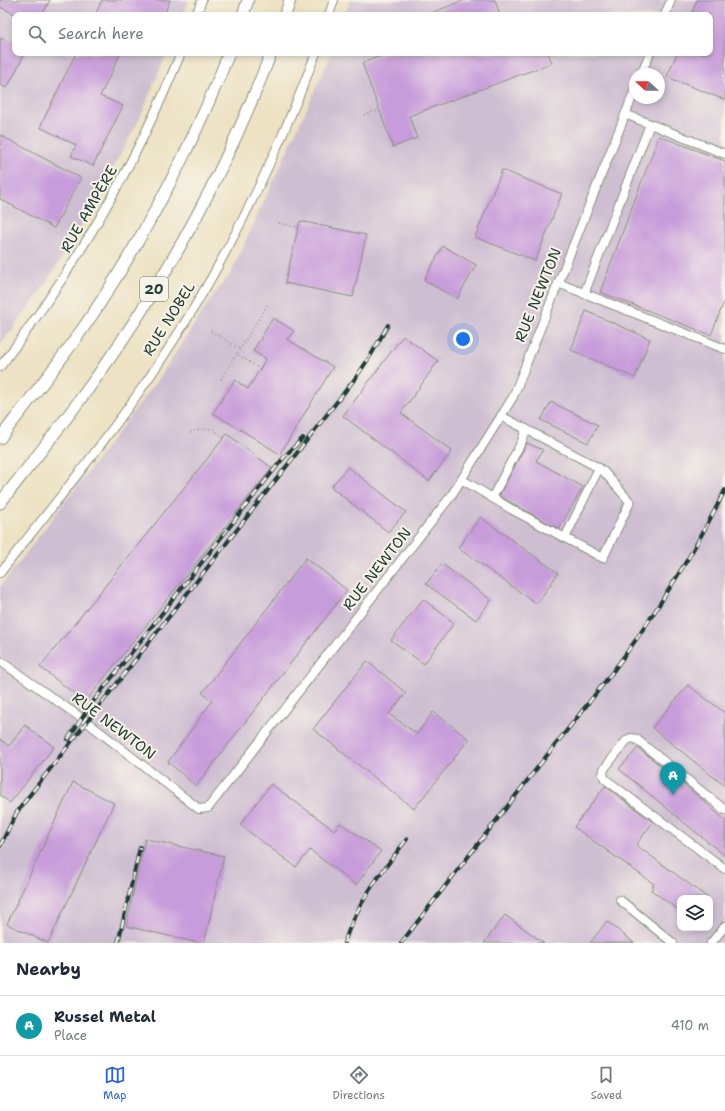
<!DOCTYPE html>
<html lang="en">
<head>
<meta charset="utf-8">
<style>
	:root { --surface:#fff; --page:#f2f2f3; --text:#1f2937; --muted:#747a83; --line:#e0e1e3; --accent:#2563eb }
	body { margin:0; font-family:"Shantell Sans",sans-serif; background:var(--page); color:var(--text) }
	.controls { position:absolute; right:12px; bottom:12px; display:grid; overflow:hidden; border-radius:8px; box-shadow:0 2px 6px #0003 }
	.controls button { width:36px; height:36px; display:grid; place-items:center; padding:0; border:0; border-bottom:1px solid var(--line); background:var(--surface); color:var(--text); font:20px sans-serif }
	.compass { position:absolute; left:629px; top:68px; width:36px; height:36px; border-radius:50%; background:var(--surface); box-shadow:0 2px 6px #0003; rotate:291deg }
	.you { position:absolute; left:463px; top:339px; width:14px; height:14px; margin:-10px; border:3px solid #fff; border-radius:50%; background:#1a73e8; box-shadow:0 0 0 6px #1a73e833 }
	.badge { display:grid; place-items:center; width:26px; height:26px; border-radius:50%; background:var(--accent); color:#fff; font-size:13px; font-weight:700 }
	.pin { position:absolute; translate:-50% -33px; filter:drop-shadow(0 1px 2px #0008) }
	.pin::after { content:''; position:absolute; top:21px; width:14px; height:12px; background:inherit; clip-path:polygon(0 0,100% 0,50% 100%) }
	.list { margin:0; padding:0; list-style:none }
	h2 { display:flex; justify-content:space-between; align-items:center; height:52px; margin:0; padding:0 16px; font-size:17px }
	h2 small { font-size:13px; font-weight:400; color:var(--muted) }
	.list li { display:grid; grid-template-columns:26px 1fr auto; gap:12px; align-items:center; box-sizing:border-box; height:60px; padding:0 16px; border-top:1px solid var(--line) }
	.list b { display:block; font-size:15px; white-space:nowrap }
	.list p { margin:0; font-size:13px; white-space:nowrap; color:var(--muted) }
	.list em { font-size:13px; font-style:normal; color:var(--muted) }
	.icon { flex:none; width:22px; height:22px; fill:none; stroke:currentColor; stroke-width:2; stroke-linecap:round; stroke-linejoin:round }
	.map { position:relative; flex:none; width:725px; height:943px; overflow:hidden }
	.search { position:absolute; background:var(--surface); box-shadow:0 2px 6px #0003; left:12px; right:12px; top:12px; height:44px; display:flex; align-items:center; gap:10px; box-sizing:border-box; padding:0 14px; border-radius:8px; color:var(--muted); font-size:15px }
	.sheet { height:112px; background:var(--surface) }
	nav { display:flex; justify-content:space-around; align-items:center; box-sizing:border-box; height:56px; border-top:1px solid var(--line); background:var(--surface); font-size:11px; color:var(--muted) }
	nav a { display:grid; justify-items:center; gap:2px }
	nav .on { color:var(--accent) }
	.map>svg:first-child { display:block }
</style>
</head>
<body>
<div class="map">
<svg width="725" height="943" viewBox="0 0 725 943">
	<rect width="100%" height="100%" fill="#f7f3e8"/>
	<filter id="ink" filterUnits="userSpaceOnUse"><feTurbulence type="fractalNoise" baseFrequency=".025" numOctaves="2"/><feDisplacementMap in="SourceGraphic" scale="8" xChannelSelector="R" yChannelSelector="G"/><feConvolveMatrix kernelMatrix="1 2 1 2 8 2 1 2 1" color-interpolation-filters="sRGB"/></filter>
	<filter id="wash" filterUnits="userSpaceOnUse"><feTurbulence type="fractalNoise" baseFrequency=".012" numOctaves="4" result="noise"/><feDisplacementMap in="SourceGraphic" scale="16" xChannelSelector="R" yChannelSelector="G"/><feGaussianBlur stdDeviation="0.9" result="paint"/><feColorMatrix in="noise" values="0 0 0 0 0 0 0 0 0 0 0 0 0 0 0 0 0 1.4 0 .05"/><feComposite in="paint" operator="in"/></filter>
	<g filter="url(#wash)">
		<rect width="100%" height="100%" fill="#ede2c3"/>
		<g fill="#cebed1" fill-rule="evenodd">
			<path d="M0 0H188L183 15H15V53H167L139 120 75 237 38 295 0 345Z"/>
			<path d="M350 0H725V943H0V587L160 377 211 299 231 273 332 53H710V15H345ZM635 74H659V98H635ZM680 898H710V928H680Z"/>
		</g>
		<g id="blocks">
			<g fill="#c79cda">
				<path d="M0 0H50L42 15H17L0 7Z"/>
				<path d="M102 0H170L164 15H95Z"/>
				<path d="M465 0H495L500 15H426Z"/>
				<path d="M697 0H725V100L667 77 677 53H710V15H691Z"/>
				<path d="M0 38 15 45V53H25L7 88 0 85Z"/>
				<path d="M76 53H121L100 96 123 106 93 166 71 156 76 145 40 127Z"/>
				<path d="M389 53H548L552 63 409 116 417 138 393 147 362 63Z"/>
				<path d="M0 135 81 178 54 228 0 199Z"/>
				<path d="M659 136 725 161V299L711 335 600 292Z"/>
				<path d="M502 170 562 194 535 261 475 237Z"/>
				<path d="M300 221 366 235 353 297 285 283Z"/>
				<path d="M443 246 476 265 457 299 424 280Z"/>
				<path d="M586 311 650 339 635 378 571 350Z"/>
				<path d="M273 318 294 331 287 339 333 367 280 454 213 413 235 380 248 389 266 359 253 351Z"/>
				<path d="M403 336 438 361 401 413 452 451 429 481 343 416Z"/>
				<path d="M551 402 598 425 588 443 541 420Z"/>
				<path d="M227 434 272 468 85 702 40 667Z"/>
				<path d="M527 443 543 450 536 461 583 487 559 529 499 496Z"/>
				<path d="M348 467 406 512 388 532 331 487Z"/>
				<path d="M480 517 558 573 537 604 458 548Z"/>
				<path d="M306 558 347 590 196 786 168 762 212 701 202 693Z"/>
				<path d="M442 564 491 600 476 620 426 584Z"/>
				<path d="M423 599 454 623 424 664 391 640Z"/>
				<path d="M367 661 406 693 389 714 417 734 433 712 469 739 414 809 313 729Z"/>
				<path d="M688 685 725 713V786L652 728Z"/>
				<path d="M25 725 54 747 10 803 0 795V739L9 746Z"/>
				<path d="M638 748 690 789 725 820V856L619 769Z"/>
				<path d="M73 782 114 803 48 943 7 924Z"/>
				<path d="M271 784 334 830 340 823 381 851 356 885 310 850 296 867 240 825Z"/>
				<path d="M605 786 653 822 636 845 708 898H680V911L651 890 654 884 574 827Z"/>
				<path d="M145 839 224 856 204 943H199L126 926Z"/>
				<path d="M505 915 544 943H484Z"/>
				<path d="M607 921 634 943H590Z"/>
			</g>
		</g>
	</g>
	<g filter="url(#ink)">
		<use href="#blocks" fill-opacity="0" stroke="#86907c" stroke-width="1"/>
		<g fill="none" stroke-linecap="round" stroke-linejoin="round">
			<defs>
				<g id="minor">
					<path d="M196 15 202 0"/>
					<path d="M329 15 334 0"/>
					<path d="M665 15 671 0"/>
					<path d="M641 74 650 53"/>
					<path d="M625 114 725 154"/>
					<path d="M558 283 725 349"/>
					<path d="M584 294 650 124"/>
					<path d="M0 367C75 268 134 168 181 53"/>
					<path d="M501 416 599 468 604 472 630 502 603 558 565 538"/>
					<path d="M461 479 511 509 565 538 599 468"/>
					<path d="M492 498 522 441 526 429"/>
					<path d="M0 573C55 503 112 434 161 360 225 264 275 160 316 53"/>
					<path d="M0 661 87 722 199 809 208 808 451 496 513 397 635 90"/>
					<path d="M725 810 636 739 631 738 626 741 604 769 603 775 605 779 725 869"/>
					<path d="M620 900 673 943"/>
					<path d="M711 943 725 926"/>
				</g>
				<g id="highway">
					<path d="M243 15 248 0"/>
					<path d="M285 15 290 0"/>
					<path d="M0 438C35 393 71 348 102 300 152 222 195 140 229 53"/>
					<path d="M0 503C33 461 67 419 98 375 169 276 227 167 271 53"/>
				</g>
			</defs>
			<use href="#minor" stroke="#86907c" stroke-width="10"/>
			<use href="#highway" stroke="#86907c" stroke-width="13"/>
			<g stroke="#86907c" stroke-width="1.5" stroke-dasharray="1 3" stroke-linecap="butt">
				<path d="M364 115 379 110"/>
				<path d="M279 223 298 228"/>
				<path d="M211 331 240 349"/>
				<path d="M260 369 237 354 268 304"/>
				<path d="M221 379 237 354"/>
				<path d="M190 432 202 429H213L224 438"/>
			</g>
			<use href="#minor" stroke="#fff" stroke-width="8"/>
			<use href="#highway" stroke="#fff" stroke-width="11"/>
			<defs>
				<g id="rail">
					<path d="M68 739 92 703 284 457 303 438"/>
					<path d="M0 846 17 812 29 796 357 376 371 355 388 325"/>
					<path d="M118 943 140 847"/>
					<path d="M344 943C358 901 381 873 407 839"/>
					<path d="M401 943C450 880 499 817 548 754 586 706 625 659 657 608 682 570 705 531 725 490"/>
				</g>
			</defs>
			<use href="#rail" stroke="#1f3d34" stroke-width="4"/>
			<use href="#rail" stroke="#f7f3e8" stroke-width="2.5" stroke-dasharray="8" stroke-linecap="butt"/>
		</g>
	</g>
	<g text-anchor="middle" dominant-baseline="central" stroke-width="4" stroke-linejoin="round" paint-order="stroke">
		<rect fill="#f7f3e8" stroke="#60746a" stroke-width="1" x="140" y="277" width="28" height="24" rx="3"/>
		<g font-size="14" font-weight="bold" fill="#1f3d34">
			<text x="154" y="289">20</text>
		</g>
		<g font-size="15" fill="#1f3d34" stroke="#f7f3e8">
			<text transform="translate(89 209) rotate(-60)">RUE AMPÈRE</text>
			<text transform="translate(538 295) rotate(-68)">RUE NEWTON</text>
			<text transform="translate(169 319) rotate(-58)">RUE NOBEL</text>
			<text transform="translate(377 569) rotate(-52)">RUE NEWTON</text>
			<text transform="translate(114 726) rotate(37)">RUE NEWTON</text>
		</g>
	</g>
</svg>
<div class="controls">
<button><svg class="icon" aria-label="layers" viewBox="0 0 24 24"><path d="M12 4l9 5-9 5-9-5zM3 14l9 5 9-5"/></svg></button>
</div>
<svg class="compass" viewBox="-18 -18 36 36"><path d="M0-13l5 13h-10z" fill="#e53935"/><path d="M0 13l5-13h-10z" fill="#747a83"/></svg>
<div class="you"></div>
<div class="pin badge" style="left:673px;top:795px;background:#0f9aa8">A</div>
<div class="search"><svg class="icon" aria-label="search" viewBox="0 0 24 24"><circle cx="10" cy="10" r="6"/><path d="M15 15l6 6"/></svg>Search here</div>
</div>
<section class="sheet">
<h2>Nearby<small></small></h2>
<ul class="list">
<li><span class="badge" style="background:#0f9aa8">A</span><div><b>Russel Metal</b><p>Place</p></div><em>410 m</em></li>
</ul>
</section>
<nav>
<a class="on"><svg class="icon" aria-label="map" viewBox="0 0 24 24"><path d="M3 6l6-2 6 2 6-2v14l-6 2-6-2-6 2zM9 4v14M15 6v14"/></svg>Map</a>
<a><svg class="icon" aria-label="directions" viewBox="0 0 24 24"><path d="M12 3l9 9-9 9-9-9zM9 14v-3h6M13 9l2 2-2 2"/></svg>Directions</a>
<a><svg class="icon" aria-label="saved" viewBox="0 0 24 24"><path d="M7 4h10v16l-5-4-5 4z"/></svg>Saved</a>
</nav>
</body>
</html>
